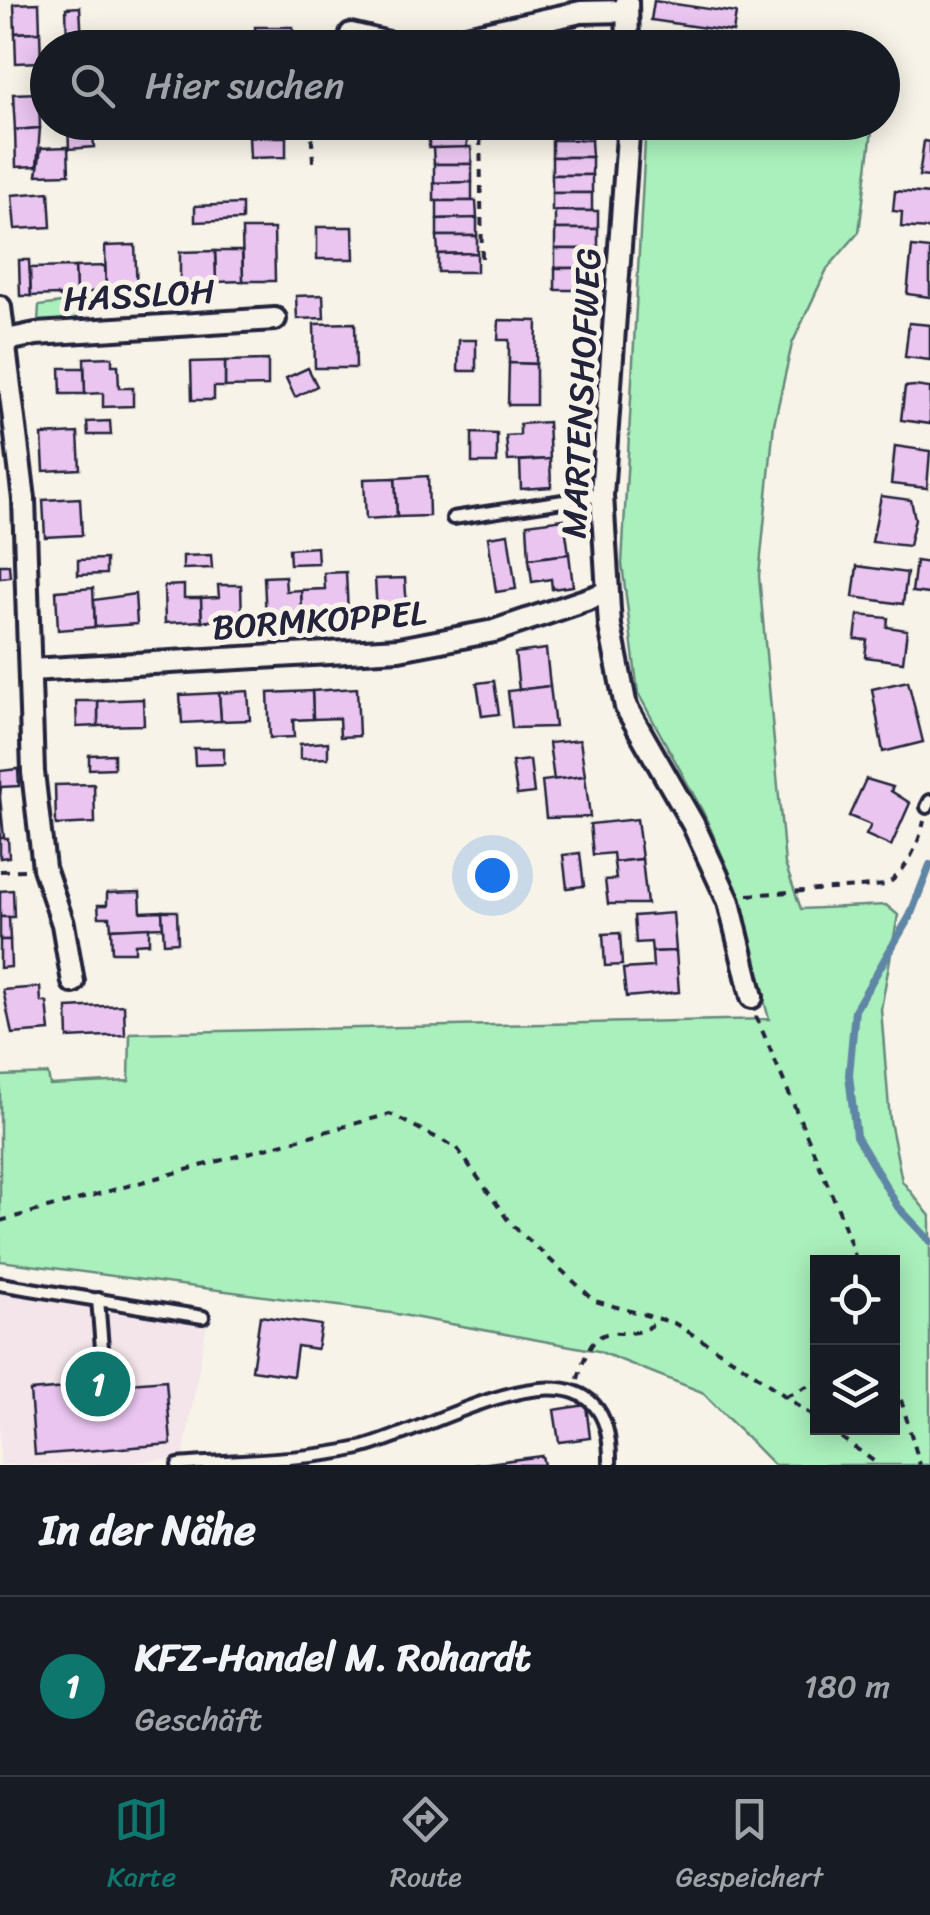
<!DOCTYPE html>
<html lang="de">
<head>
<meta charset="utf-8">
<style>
	:root { --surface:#171b24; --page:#20242c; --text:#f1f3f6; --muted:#9ea1a6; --line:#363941; --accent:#0f766e }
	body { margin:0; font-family:Sriracha,sans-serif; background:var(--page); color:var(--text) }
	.controls { position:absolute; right:30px; bottom:30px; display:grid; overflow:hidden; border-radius:0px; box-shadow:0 5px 25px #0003 }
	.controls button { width:90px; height:90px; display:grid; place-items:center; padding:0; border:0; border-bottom:2px solid var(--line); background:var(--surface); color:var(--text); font:50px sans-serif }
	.you { position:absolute; left:492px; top:875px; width:35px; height:35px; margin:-25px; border:8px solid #fff; border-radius:50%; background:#1a73e8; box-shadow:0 0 0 15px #1a73e833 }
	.badge { display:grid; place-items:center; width:65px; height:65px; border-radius:50%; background:var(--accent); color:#fff; font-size:32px; font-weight:700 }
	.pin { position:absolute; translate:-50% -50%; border:5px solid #fff; box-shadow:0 2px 10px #0006 }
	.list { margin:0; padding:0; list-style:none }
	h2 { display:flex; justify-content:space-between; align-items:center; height:130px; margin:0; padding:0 40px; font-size:42px }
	h2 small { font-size:32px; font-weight:400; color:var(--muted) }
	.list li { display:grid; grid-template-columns:65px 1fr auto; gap:30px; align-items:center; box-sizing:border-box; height:180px; padding:0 40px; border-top:2px solid var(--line) }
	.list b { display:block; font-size:38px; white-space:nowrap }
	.list p { margin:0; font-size:32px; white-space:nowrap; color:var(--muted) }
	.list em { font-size:32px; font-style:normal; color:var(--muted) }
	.icon { flex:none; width:55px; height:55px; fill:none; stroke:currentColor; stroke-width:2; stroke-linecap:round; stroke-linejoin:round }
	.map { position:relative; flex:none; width:930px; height:1465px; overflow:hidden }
	.search { position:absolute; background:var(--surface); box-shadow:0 5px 25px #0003; left:30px; right:30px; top:30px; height:110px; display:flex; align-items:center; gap:25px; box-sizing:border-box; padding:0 35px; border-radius:55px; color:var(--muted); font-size:38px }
	.sheet { height:310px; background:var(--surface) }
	nav { display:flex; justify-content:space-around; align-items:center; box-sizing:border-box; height:140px; border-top:2px solid var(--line); background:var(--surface); font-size:28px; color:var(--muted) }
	nav a { display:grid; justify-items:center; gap:5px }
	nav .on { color:var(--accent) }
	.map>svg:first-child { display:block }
</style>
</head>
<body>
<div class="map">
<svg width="930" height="1465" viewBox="0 0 930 1465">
	<rect width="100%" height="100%" fill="#f7f3e8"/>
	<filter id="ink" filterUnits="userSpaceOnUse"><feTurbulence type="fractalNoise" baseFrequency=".01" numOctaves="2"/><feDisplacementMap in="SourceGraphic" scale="20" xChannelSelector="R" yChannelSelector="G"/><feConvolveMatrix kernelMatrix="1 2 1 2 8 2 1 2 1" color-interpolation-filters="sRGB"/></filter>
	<g filter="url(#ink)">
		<path fill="#f3e5ea" d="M0 1273 209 1309 183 1458 105 1465H0Z"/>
		<g fill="#aaf0bc" stroke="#66897c" stroke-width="2.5" fill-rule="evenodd">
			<path d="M646 123H873L859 232 827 269 792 344 774 424 759 576 785 864 801 909 886 905 898 915 881 1009 890 1121 902 1181 930 1216V1465H774L702 1392 598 1351 391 1313 0 1261V1076L48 1074 50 1085 129 1081 130 1033 769 1019 729 871 703 812 638 693 622 564ZM818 1262H892V1428H818Z"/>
			<path d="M76 293 77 319 38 322 39 306 68 302Z"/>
		</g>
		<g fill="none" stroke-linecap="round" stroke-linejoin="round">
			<path stroke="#6186a5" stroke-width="8" d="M930 865 910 916 855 1010 849 1075 856 1136 898 1207 930 1241"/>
		</g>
		<g fill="#eac5f0" stroke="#22223b" stroke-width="2.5">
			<path d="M654 1 736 13 733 32 651 20Z"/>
			<path d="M39 3 40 32 15 33 14 4Z"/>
			<path d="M80 7 82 42 67 43 66 8Z"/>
			<path d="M255 27H293V46L256 47Z"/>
			<path d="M40 32 41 62 16 63 15 33Z"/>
			<path d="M39 93 40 128 15 130 13 94Z"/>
			<path d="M68 122H92L94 147 69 149Z"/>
			<rect x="249" y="122" width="37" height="15"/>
			<path d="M429 122H466L467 128H429Z"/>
			<rect x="552" y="122" width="39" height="18"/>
			<path d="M40 128 37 166 16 167 15 130Z"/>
			<rect x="429" y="128" width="38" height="20"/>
			<path d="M249 137H286V157L250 158Z"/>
			<path d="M552 140H591L592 157H552Z"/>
			<path d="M924 141 930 142V177L919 176Z"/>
			<path d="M68 147 69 174 37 175 41 148Z"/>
			<path d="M471 147 472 164H434L433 148Z"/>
			<rect x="552" y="157" width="40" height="18"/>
			<path d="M434 164H472V182L434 183Z"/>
			<rect x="552" y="175" width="40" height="18"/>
			<path d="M472 182V201H434V183Z"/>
			<path d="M895 191 930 194V229L901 227 902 212 893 211Z"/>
			<path d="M49 192 51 227 15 229 12 195Z"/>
			<rect x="552" y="193" width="40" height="18"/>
			<path d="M437 201H476L477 218 437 219Z"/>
			<path d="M242 204V220L195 222V206Z"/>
			<rect x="555" y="211" width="43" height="18"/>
			<path d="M477 218V236H437V219Z"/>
			<path d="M317 227H353L354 259H317Z"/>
			<path d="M242 229H274L275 281H243Z"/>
			<rect x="555" y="229" width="43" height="20"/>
			<path d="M437 236H477V253L438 254Z"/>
			<path d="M135 245 137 291H106L105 246Z"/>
			<path d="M912 247 930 249V297L907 294Z"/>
			<rect x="555" y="249" width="43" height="19"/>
			<path d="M215 251H242L243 281 216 282Z"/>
			<path d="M215 251 216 282 180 283V252Z"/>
			<path d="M477 253V272H438V254Z"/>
			<path d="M19 260H29L31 296H20Z"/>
			<path d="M105 266 106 291 76 293 75 267Z"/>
			<path d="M75 267 76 293H67L68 302 57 295 31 296 30 268Z"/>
			<rect x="555" y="268" width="43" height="22"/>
			<path d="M323 295 324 318 297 319 296 296Z"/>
			<path d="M499 320 537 321 536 364 509 363V340H498Z"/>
			<path d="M355 323 356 368H315L314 324Z"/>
			<path d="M909 323 930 325V360L905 357Z"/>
			<path d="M459 340H476V371H458Z"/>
			<path d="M112 357V365H118L119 388H133V406L103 407V393L85 394 84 358Z"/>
			<path d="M268 360V386L225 387V361Z"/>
			<path d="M225 361V387H214V400H192L191 362Z"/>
			<path d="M509 363 536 364V405H508Z"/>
			<path d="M60 368H84L85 394H61Z"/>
			<path d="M308 368 317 386 295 397 286 378Z"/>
			<path d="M914 386 930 388V424L901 420 905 387Z"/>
			<path d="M110 421 111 435H88L87 422Z"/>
			<path d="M548 422 550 459 508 461 506 436 520 435V424Z"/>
			<path d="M78 433 80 469 44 471 42 435Z"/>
			<path d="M472 433 497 434V463H472Z"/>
			<path d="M895 446 930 451 927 488 891 484Z"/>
			<path d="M550 459 551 487 521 489 520 461Z"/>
			<path d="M428 476 429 516 397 517 395 478Z"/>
			<path d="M395 478 397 517 366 519 364 479Z"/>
			<path d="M881 496 911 500 915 519 909 546 872 542Z"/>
			<path d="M80 498 82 535 45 537 43 500Z"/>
			<path d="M564 519 569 554 529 559 527 524Z"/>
			<path d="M508 534 516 589 496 592 488 537Z"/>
			<path d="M317 547 318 563 290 564 289 549Z"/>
			<path d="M569 554 573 586 552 589 551 579 532 582 529 559Z"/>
			<path d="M211 555 212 568 183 569V556Z"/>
			<path d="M106 559V574L78 575V560Z"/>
			<path d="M916 561 930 563 929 594 912 592Z"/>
			<path d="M0 565H9L10 577 0 578Z"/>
			<path d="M857 566 907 573 903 604 853 597Z"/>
			<path d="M346 572 348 614 302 617 301 590 325 589 324 573Z"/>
			<path d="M285 576 286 591 301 590 302 617 266 619 264 577Z"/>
			<path d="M405 578 407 611 377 613 375 579Z"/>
			<path d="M184 585V598H201L202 621 165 623 164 586Z"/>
			<path d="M218 585H241L242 620 202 621 201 598 219 597Z"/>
			<path d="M93 588 95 627 58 630 56 591Z"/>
			<path d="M135 594 137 624 95 627 94 600Z"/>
			<path d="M858 615 888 618 887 627 907 630 903 662 865 657 867 640 855 639Z"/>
			<path d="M546 649 550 686 519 690 515 653Z"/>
			<path d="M494 681 499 714 482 716 477 683Z"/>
			<path d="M908 681 923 742 883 752 872 689Z"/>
			<path d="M550 686 555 727 512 728 508 691Z"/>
			<path d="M357 688 359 736 340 737 339 718 313 719 312 691Z"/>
			<path d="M248 691 250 720 221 721 219 693Z"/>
			<path d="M312 691 313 719 293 720 294 737 270 738 268 693Z"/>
			<path d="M219 693 221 721 182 723 180 695Z"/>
			<path d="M143 699 144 725 98 726V701Z"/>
			<path d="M76 701H98V726L77 727Z"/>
			<path d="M580 740 585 776 554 780 549 743Z"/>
			<path d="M328 742V758L300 759V744Z"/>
			<path d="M194 748H224V764L195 765Z"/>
			<path d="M114 754V768L89 769V755Z"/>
			<path d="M530 760 534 793 517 795 512 762Z"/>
			<path d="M18 769 19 786 1 787 0 797V771Z"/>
			<path d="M585 776 590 817 546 818 542 781Z"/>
			<path d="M866 779 893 787 891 791 910 803 891 846 866 835 871 825 849 816Z"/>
			<path d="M94 784 95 823 56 825 55 785Z"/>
			<path d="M0 797 4 838H0Z"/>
			<path d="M637 819 642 859 614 862 613 853 593 855 590 824Z"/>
			<path d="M0 838H8L9 857 0 858Z"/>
			<path d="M580 853 584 886 567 888 563 855Z"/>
			<path d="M642 859 647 904H608L605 880 616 879 614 862Z"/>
			<path d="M13 890 14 917H0V891Z"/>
			<path d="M140 892 141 912 162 911 163 927 111 929 110 917H99L98 905H107V893Z"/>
			<path d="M162 911H177L178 942 164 943Z"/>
			<path d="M673 913 676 951 652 952 651 942 636 943 634 916Z"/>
			<path d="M0 917H9L10 940H0Z"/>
			<path d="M149 927V943L135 944V952H112L111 929Z"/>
			<path d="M620 933 622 965 605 966 603 934Z"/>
			<path d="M0 940H10L11 967 0 968Z"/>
			<path d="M676 951 679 992 626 997 623 969 653 967 652 952Z"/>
			<path d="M40 987 41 1002H47L50 1031 12 1034 3 990Z"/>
			<path d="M124 1005 125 1035 68 1038 67 1008Z"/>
			<path d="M260 1316 321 1325 317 1349 297 1346 293 1376 252 1370Z"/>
			<path d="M166 1380 171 1444 35 1455 30 1391Z"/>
			<path d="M586 1405 590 1438 559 1442 554 1410Z"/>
			<path d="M542 1456 544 1465H473Z"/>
		</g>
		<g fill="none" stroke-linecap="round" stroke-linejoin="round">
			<defs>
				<g id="lane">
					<path d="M453 518 602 495"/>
					<path d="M927 807 930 801"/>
					<path d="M0 1284 203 1317"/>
					<path d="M98 1299 105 1385"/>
					<path d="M178 1465C238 1460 301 1461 360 1448 432 1432 614 1313 610 1465"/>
				</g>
				<g id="street">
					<path d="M627 0 628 48"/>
					<path d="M351 34 406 47 425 46 581 12 627 11"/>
					<path d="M629 122 602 495 610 626 626 707 693 824 729 902 752 997"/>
					<path d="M0 307 24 499 33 772 44 868 63 924 73 982"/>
					<path d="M7 340 36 334 275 319"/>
					<path d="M30 670 399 649 494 631 606 593"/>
				</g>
			</defs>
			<use href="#lane" stroke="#22223b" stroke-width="18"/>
			<use href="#street" stroke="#22223b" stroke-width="28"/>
			<g stroke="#22223b" stroke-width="4" stroke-dasharray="8 8" stroke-linecap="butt">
				<path d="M311 122 313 162"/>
				<path d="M480 122 482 265"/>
				<path d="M0 871 24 870"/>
				<path d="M748 895 886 885C906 872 919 844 924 821"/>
				<path d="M756 1016 839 1211 857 1262"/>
				<path d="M0 1221 390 1114 457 1148 510 1223 595 1301 674 1323 742 1365 818 1420"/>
				<path d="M892 1369 920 1465"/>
				<path d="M578 1379C599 1300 623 1355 659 1319"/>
				<path d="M786 1396 818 1381"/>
				<path d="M828 1428 879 1465"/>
			</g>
			<use href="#lane" stroke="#f7f3e8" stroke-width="10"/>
			<use href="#street" stroke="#f7f3e8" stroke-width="20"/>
		</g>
	</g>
	<g text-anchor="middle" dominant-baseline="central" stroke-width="10" stroke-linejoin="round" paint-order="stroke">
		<g font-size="35" fill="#22223b" stroke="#f7f3e8">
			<text transform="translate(139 295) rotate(-3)">HASSLOH</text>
			<text transform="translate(581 393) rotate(-87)">MARTENSHOFWEG</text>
			<text transform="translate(319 620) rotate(-4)">BORMKOPPEL</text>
		</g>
	</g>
</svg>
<div class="controls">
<button><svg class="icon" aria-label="locate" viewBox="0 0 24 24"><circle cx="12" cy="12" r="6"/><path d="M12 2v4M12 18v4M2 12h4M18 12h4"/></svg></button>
<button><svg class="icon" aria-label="layers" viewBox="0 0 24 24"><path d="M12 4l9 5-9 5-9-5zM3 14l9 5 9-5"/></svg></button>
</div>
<div class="you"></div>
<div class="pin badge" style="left:98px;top:1384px">1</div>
<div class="search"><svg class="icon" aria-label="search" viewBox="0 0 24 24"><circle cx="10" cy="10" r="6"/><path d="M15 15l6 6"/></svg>Hier suchen</div>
</div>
<section class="sheet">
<h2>In der Nähe<small></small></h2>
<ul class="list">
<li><span class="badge">1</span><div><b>KFZ-Handel M. Rohardt</b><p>Geschäft</p></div><em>180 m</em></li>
</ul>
</section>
<nav>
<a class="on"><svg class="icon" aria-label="map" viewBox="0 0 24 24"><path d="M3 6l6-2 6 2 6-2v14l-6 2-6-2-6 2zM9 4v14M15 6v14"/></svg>Karte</a>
<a><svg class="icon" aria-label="directions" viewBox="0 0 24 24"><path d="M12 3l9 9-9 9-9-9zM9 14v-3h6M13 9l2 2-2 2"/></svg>Route</a>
<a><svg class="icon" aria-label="saved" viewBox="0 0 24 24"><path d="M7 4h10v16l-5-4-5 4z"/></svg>Gespeichert</a>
</nav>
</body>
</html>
